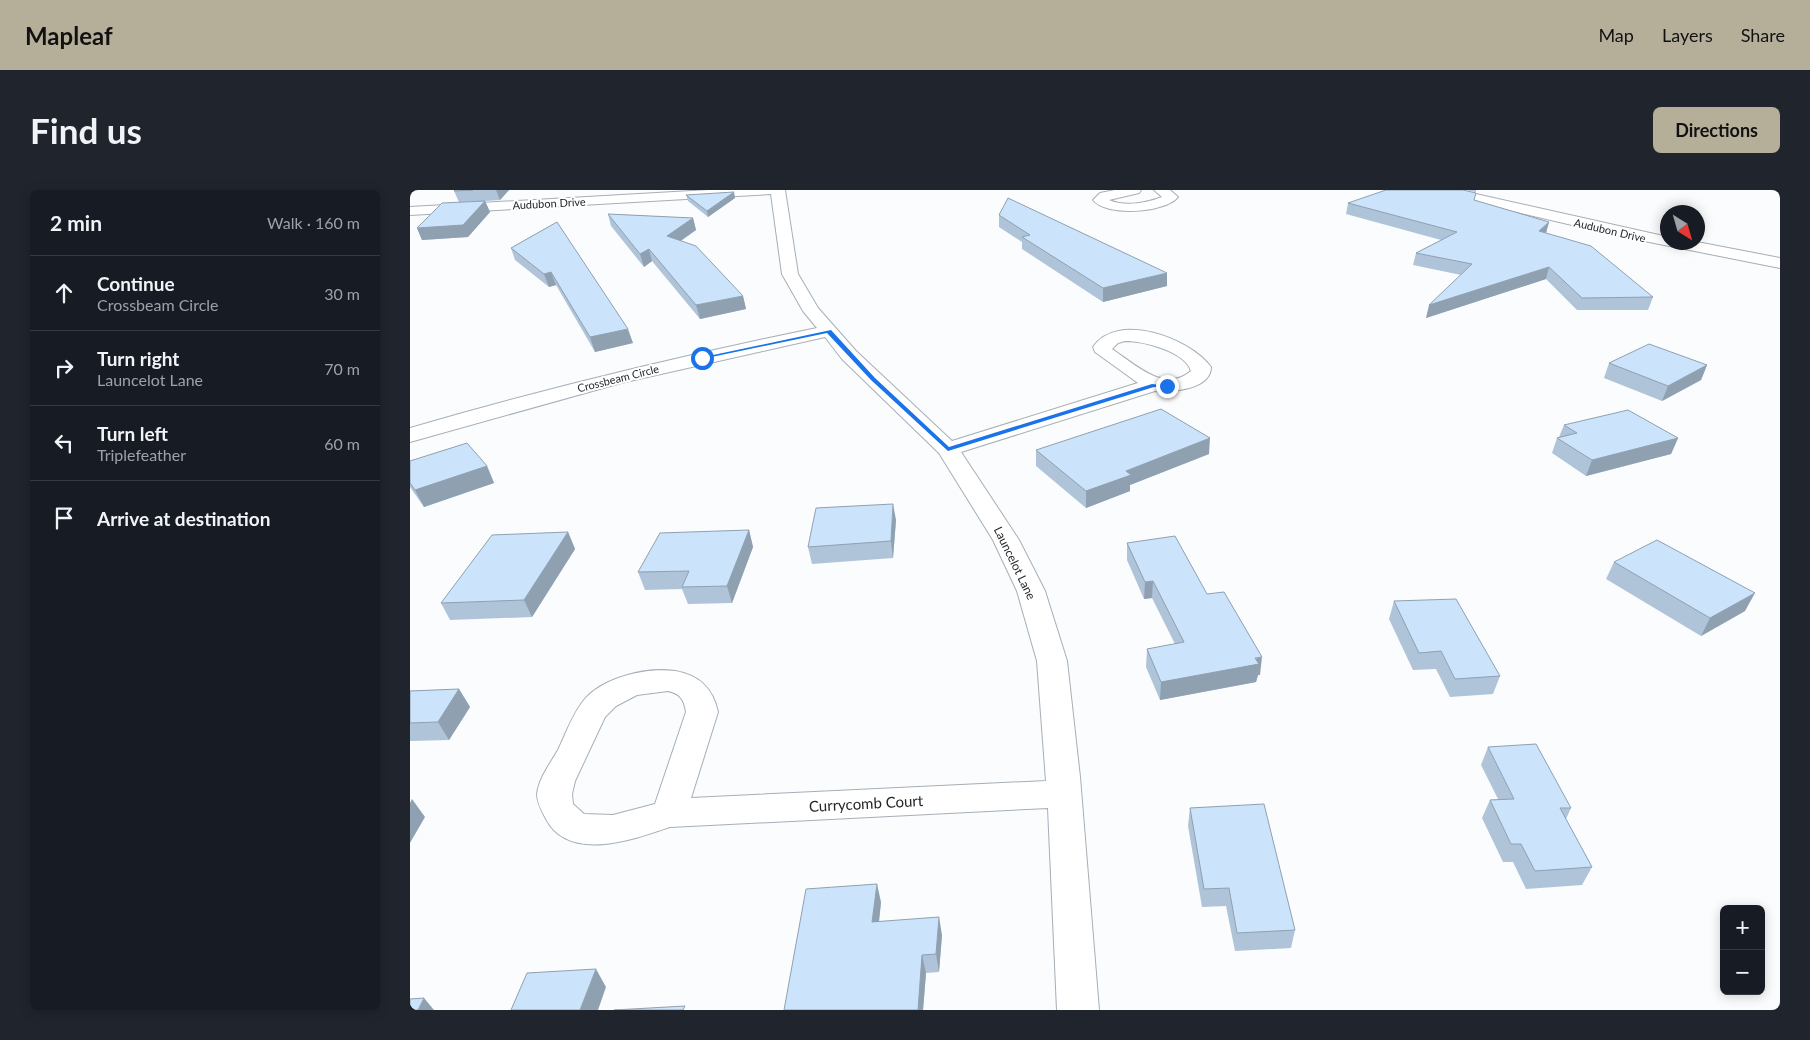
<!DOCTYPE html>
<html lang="en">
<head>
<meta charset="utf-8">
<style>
	:root { --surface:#171b24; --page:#20242c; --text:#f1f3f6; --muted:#9ea1a6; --line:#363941; --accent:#b5af9a }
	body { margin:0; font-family:Lato,sans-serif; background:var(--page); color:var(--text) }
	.controls { position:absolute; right:15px; bottom:15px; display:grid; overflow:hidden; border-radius:8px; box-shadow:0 2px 12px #0003 }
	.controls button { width:45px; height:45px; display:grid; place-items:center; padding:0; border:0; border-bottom:1px solid var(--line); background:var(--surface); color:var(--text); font:25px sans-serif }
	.compass { position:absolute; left:1250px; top:15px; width:45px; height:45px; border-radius:50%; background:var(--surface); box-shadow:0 2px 12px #0003; rotate:143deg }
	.stop { position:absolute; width:15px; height:15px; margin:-11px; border:4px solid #1a73e8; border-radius:50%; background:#fff }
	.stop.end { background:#1a73e8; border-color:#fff; box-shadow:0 1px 5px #0008 }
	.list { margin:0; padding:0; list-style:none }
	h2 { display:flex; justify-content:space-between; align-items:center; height:65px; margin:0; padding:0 20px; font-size:21px }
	h2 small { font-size:16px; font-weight:400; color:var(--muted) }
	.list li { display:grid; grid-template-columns:32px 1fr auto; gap:15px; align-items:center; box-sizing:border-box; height:75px; padding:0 20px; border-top:1px solid var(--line) }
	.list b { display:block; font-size:19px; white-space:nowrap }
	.list p { margin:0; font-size:16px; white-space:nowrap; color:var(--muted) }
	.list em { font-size:16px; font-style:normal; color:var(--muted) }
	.icon { flex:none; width:28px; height:28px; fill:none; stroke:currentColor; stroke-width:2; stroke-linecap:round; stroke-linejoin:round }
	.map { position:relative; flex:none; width:1370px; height:820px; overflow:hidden; border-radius:8px }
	header { display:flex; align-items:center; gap:30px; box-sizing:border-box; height:70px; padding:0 25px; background:var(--accent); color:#111 }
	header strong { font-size:24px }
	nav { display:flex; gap:28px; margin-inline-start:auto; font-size:18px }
	.intro { display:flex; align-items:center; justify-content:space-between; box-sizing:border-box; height:120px; padding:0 30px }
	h1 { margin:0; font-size:35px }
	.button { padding:12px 22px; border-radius:8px; background:var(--accent); color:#111; font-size:18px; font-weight:700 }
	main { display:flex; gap:30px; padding:0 30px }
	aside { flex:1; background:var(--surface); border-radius:8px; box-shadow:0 2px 12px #0003 }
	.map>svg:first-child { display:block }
</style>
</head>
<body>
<header>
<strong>Mapleaf</strong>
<nav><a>Map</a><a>Layers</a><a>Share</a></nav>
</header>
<div class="intro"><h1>Find us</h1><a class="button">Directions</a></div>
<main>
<aside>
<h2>2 min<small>Walk · 160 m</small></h2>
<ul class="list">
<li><svg class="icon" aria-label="ahead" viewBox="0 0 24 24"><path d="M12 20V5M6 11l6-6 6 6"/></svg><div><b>Continue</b><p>Crossbeam Circle</p></div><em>30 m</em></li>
<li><svg class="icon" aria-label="right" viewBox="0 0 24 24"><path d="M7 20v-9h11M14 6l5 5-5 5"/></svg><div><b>Turn right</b><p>Launcelot Lane</p></div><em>70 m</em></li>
<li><svg class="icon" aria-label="left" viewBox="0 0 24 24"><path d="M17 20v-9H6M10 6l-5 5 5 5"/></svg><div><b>Turn left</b><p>Triplefeather</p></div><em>60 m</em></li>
<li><svg class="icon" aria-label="arrive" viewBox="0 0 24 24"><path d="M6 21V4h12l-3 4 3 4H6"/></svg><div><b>Arrive at destination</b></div></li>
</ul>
</aside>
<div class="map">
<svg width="1370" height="820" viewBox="0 0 1370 820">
	<rect width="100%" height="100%" fill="#fafcfd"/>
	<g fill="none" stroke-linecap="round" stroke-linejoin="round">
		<defs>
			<g id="street">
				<path d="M299 0H375L388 84 408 118 446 161 542 251 728 193 685 162 683 157C707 121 780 148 801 177 801 200 761 202 745 201L551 262 609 350 635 401 657 471 670 587 689 820H647L638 618 260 637C225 649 159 673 136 629 132 621 127 613 127 604 129 588 140 574 148 560 156 543 162 525 174 510 193 487 237 477 265 481 289 485 303 498 308 522L281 608 636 591 627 471 607 401 583 350 529 263 432 169 415 147 211 193 0 252V238C134 199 270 166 407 138L393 121 372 84 361 4 0 25V17ZM715 151C733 151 775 161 781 181 754 204 725 174 702 159L708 153ZM258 501C271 504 274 510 276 522L245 614 203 625 174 624 163 614 162 604 165 591 195 527 206 516 227 505Z"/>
				<path d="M705 0H731L729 3 699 10C714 17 737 13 752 7L744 0H760L768 7C755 23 696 27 683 10L690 3Z"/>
				<path d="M1024 0H1048L1258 47V52H1287L1370 68V78L1209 46 1026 3Z"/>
			</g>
		</defs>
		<use href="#street" stroke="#a6aeb7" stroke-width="2"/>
		<use href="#street" fill="#fff" fill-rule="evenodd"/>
	</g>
	<g fill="#afc4d8">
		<path d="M45 0H99L90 10 75 11 80 22 58 47 12 50 7 38 49 12 44 1Z"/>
		<path d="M1056 0H1066V2Z"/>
		<path d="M276 5 325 8 298 27 278 11Z"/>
		<path d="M1064 10 1139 32 1136 43 1243 107 1238 120H1167L1136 89 1016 128 1051 85 1003 75 1006 63 1031 50 936 24 938 13Z"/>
		<path d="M198 24 283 28 286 40 271 51 333 106 336 119 290 129 242 71 234 77 201 36Z"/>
		<path d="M589 25 757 96 693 112 612 59V52L589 37Z"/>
		<path d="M147 32 223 153 185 162 146 95 139 97 105 70 101 58Z"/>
		<path d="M1199 173 1297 175 1291 190 1252 211 1194 188Z"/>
		<path d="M1154 235 1268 248 1261 264 1176 286 1142 263 1147 248 1149 247Z"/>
		<path d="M626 260 799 264 720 295V301L676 318 626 276Z"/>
		<path d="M0 271 77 276 84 293 14 317 0 297Z"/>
		<path d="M486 330 483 368 402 374 398 357Z"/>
		<path d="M339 340 343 357 322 413 278 414 272 399 235 400 228 382Z"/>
		<path d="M158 342 165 359 122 427 40 430 31 413Z"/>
		<path d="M717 353 797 404 850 485H848L846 492 750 510 736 477 737 459 765 454 742 408 734 409 717 370Z"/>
		<path d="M1204 372 1335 421 1291 446 1196 389Z"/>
		<path d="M984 411 1090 486 1083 504 1040 507 1026 479 1003 480 979 429Z"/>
		<path d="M49 499 60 517 39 550 0 551V501Z"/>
		<path d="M1078 557 1161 618 1156 629 1182 677 1172 695 1116 699 1103 672H1093L1072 628 1080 610 1088 609 1071 575Z"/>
		<path d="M780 618 885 740 881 758 825 761 816 716 792 717 778 636Z"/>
		<path d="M471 712 469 731 532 745 529 782 516 783 513 820H374Z"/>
	</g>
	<g fill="#8fa0b0">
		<path d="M86 0H99L90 10Z"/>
		<path d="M324 2 325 8 298 27 297 21Z"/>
		<path d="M75 11 80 22 58 47 12 50 7 38Z"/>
		<path d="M283 28 286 40 260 58 257 46Z"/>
		<path d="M1139 32 1136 43 1129 41Z"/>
		<path d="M239 59 242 71 234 77 230 64Z"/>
		<path d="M1139 77 1136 89 1016 128 1019 115Z"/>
		<path d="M141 82 146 95 139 97 134 84Z"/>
		<path d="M757 83V96L693 112V98Z"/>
		<path d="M333 106 336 119 290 129 286 115Z"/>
		<path d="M218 139 223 153 185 162 180 147Z"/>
		<path d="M1297 175 1291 190 1252 211 1258 196Z"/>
		<path d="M800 248 799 264 720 295V301L676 318V301L716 281Z"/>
		<path d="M1268 248 1261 264 1176 286 1182 270Z"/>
		<path d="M77 276 84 293 14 317 5 300Z"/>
		<path d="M483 314 486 330 483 368 481 351Z"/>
		<path d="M339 340 343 357 322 413 317 396Z"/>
		<path d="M158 342 165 359 122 427 114 410Z"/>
		<path d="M743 391 742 408 734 409 735 392Z"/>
		<path d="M1345 403 1335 421 1291 446 1300 428Z"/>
		<path d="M852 467 850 485H848L846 492 750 510 751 492Z"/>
		<path d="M49 499 60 517 39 550 28 532Z"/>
		<path d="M2 609 15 627 0 653V613Z"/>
		<path d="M467 694 471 712 467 750 462 732Z"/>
		<path d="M529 727 532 745 529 782 526 764Z"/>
		<path d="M512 765 516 783 513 820H508Z"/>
		<path d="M186 779 196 797 188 820H170Z"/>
		<path d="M14 808 24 820H8Z"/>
	</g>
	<g fill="#cce4fb" stroke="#8fa0b0">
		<path d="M45 0H63L44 1Z"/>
		<path d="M976 0H1053L1066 3 1064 10 1139 32 1129 41 1181 56 1243 107 1172 108 1139 77 1019 115 1062 74 1006 63 1047 42 938 13Z"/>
		<path d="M324 2 297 21 276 5Z"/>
		<path d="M598 8 757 83 693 98 612 47 620 45 589 25Z"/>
		<path d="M75 11 53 35 7 38 32 13Z"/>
		<path d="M198 24 283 28 257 46 286 56 333 106 286 115 239 59 230 64Z"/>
		<path d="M147 32 218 139 180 147 141 82 134 84 101 58Z"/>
		<path d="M1239 154 1297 175 1258 196 1199 173Z"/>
		<path d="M751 219 800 248 716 281 721 285 676 301 626 260Z"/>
		<path d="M1218 220 1268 248 1182 270 1147 248 1167 243 1154 235Z"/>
		<path d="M57 253 77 276 5 300 0 293V271Z"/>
		<path d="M483 314 481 351 398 357 406 318Z"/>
		<path d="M339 340 317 396 272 397 279 381 228 382 250 343Z"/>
		<path d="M158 342 114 410 31 413 82 345Z"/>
		<path d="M765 346 797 404 814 402 852 467 845 468 849 474 751 492 737 459 774 452 743 391 735 392 717 353Z"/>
		<path d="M1247 350 1345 403 1300 428 1204 372Z"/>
		<path d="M1046 409 1090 486 1045 489 1031 461 1009 463 984 411Z"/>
		<path d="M49 499 28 532 0 533V501Z"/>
		<path d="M1126 554 1161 618H1150L1182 677 1125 681 1111 654H1101L1080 610 1104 609 1078 557Z"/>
		<path d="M854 614 885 740 827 743 819 698 794 699 780 618Z"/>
		<path d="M467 694 462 732 529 727 526 764 512 765 508 820H374L396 699Z"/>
		<path d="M186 779 170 820H101L117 783Z"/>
		<path d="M14 808 8 820H0V809Z"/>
		<path d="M275 816 273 820H204Z"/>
	</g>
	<path fill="#1a73e8" d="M421 140 465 188 539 257 742 194 760 196 744 197 538 261 461 190 417 143 292 169 289 168Z"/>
	<g text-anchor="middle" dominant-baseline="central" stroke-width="4" stroke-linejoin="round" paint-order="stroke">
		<g font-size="11" fill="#24272a" stroke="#fff">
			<text transform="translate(139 13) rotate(-3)">Audubon Drive</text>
			<text transform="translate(1200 40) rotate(13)">Audubon Drive</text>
			<text transform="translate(208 188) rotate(-14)">Crossbeam Circle</text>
		</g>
		<g font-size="12" fill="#24272a" stroke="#fff">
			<text transform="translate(605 373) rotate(64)">Launcelot Lane</text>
		</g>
		<g font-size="15" fill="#24272a" stroke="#fff">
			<text transform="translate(456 613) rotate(-3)">Currycomb Court</text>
		</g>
	</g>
</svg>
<div class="controls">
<button>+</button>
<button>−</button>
</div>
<svg class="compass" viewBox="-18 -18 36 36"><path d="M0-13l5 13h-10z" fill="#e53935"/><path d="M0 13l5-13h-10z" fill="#9ea1a6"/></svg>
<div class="stop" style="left:292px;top:168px"></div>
<div class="stop end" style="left:757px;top:196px"></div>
</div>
</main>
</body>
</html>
